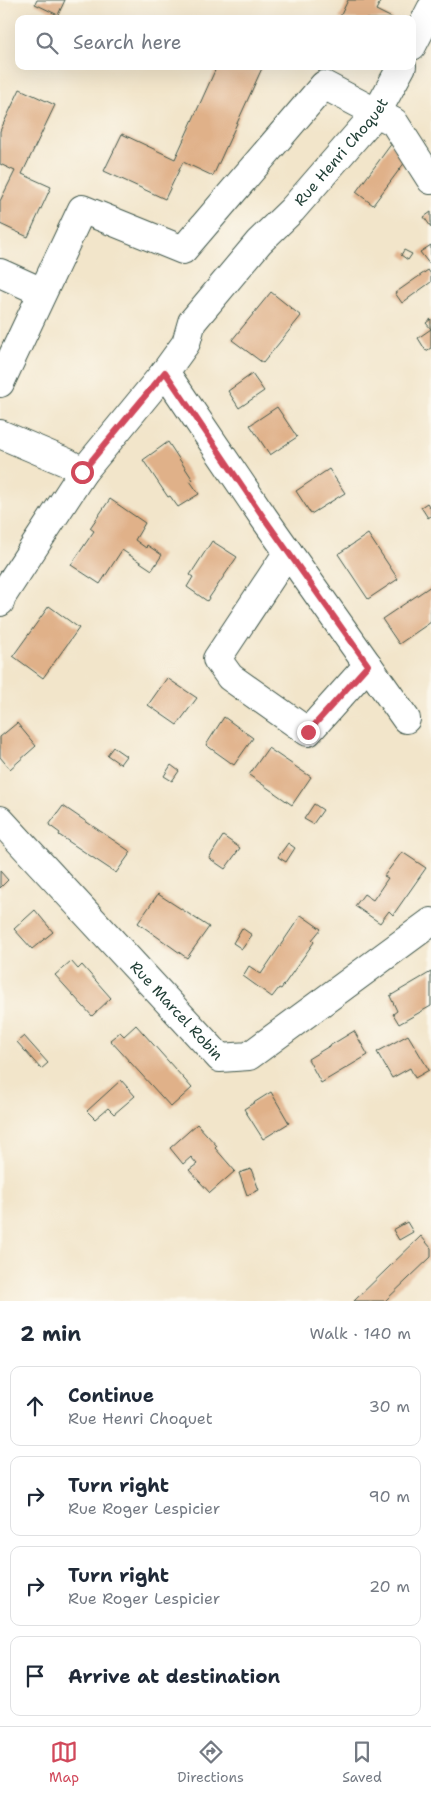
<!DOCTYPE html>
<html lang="en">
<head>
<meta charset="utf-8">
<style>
	:root { --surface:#fff; --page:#f2f2f3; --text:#1f2937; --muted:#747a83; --line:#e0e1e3; --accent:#d1495b }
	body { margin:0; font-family:"Shantell Sans",sans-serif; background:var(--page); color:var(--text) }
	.stop { position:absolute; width:15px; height:15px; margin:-11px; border:4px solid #d1495b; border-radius:50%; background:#fff }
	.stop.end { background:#d1495b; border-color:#fff; box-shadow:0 1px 5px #0008 }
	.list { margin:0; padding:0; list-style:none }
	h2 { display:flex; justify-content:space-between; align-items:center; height:65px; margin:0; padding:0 20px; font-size:21px }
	h2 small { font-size:16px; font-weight:400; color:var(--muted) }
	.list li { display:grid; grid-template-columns:32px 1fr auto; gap:15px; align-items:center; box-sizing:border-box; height:80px; margin:0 10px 10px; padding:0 10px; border:1px solid var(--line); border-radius:10px }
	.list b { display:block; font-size:19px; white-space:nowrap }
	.list p { margin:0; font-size:16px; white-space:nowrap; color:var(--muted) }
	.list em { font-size:16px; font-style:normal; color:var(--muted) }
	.icon { flex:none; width:28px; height:28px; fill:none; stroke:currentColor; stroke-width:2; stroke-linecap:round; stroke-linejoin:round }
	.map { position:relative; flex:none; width:431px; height:1301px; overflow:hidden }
	.search { position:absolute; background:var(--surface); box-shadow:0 5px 20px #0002; left:15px; right:15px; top:15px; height:55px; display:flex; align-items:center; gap:12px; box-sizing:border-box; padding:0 18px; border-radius:10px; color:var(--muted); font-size:19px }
	.sheet { height:425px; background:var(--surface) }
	nav { display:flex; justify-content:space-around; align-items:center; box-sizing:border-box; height:70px; border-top:1px solid var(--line); background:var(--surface); font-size:14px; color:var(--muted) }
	nav a { display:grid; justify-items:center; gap:2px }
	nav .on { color:var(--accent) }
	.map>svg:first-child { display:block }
</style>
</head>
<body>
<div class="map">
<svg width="431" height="1301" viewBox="0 0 431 1301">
	<rect width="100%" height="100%" fill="#fbf7ec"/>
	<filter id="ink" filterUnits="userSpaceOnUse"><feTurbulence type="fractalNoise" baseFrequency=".02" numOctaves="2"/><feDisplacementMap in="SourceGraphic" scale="10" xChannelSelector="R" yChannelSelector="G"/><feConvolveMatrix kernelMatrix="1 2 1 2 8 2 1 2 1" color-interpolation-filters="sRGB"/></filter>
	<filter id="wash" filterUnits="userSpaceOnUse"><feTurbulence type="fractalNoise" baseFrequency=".0096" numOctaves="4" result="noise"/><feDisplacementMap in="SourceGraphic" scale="20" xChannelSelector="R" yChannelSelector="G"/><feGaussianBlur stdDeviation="1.12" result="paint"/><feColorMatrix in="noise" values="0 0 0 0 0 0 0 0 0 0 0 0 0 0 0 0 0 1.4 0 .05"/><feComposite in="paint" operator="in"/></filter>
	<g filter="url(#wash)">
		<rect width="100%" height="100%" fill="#f2e5ca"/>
		<g id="blocks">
			<g fill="#e0b189">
				<path d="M37 0H65L58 15 35 4Z"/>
				<path d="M348 0H381L376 10 394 19H339Z"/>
				<path d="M217 66H263L213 176 183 162 165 199 104 171 122 134 175 159Z"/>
				<path d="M20 89 55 105 22 174 51 187 28 237 0 224V201L15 171 0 164V131Z"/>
				<path d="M392 143 405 162 373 205 356 192Z"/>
				<path d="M431 212V227L424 217Z"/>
				<path d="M431 245V265H430L420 252Z"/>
				<path d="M404 250 412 254 408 260 401 255Z"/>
				<path d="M428 270 431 274V282L402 303 395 293Z"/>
				<path d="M271 292 301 316 263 363 232 340Z"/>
				<path d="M431 319V348L426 351 418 338 431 329 426 323Z"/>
				<path d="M252 374 264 391 239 408 228 391Z"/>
				<path d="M277 407 297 437 270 455 250 425Z"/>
				<path d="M168 442 193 480 190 481 199 494 178 507 170 496 168 497 143 460Z"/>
				<path d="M329 469 345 493 311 514 296 491Z"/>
				<path d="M110 499 145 523 135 540 146 548 147 545 162 555 152 570 122 550 100 584 71 565 94 531 90 528Z"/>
				<path d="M427 503 431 509V516L428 518 421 507Z"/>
				<path d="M368 534 398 579 368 599 338 554Z"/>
				<path d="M212 541 237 557 207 601 187 587 193 577 190 575Z"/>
				<path d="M431 586V622L399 644 382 619Z"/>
				<path d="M49 606 79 628 43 678 13 656Z"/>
				<path d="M167 678 197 698 177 725 148 705Z"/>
				<path d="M224 717 253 738 234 765 206 745Z"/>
				<path d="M17 723 36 746 10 769 0 757V737Z"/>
				<path d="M113 747 126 756 120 764 107 755Z"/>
				<path d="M268 748 311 777 292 805 249 775Z"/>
				<path d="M171 765 179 771 172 781 164 776Z"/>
				<path d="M314 804 323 810 313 824 304 819Z"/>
				<path d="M63 806 131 852 116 873 59 835 60 833 49 825Z"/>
				<path d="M223 836 240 848 225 869 209 858Z"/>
				<path d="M288 843 295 848 286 862 278 857Z"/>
				<path d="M402 852 426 868 393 915 389 911 380 923 355 906 364 894 373 900 388 878 384 876Z"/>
				<path d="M0 871 8 880 0 888Z"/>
				<path d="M158 894 209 927 187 958 138 923Z"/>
				<path d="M35 910 53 932 32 949 14 929Z"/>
				<path d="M301 915 321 929 312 940 314 942 281 989 279 988 272 997 243 976 249 966 261 974Z"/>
				<path d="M242 928 252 935 242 949 233 943Z"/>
				<path d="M71 961 78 969 82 965 111 998 92 1016 55 975Z"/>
				<path d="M431 972V1006L399 1024 393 1014 397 1011 390 996Z"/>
				<path d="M136 1025 192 1088 171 1107 110 1040 120 1032 124 1036Z"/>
				<path d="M354 1031 368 1055 321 1083 308 1059Z"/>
				<path d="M408 1035 429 1070 415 1078 410 1068 392 1078 377 1052Z"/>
				<path d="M24 1036 48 1063 41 1069 17 1042Z"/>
				<path d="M121 1080 135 1096 114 1114 108 1108 95 1119 87 1111Z"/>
				<path d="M271 1092 289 1123 263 1139 244 1109Z"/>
				<path d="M197 1124 217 1146 215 1148 235 1171 210 1193 189 1170 197 1164 191 1157 183 1164 170 1148Z"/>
				<path d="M251 1169 259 1190 247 1195 239 1173Z"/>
				<path d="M407 1222 413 1232 399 1240 393 1230Z"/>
				<path d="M421 1236 431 1248V1257L385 1301H354Z"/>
			</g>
		</g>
	</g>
	<g filter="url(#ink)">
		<use href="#blocks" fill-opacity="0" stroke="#3f564a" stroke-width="1"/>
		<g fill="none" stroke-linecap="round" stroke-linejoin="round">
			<defs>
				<g id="minor">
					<path d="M412 46 431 9"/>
					<path d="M0 273 42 292"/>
					<path d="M165 372 264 518 406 719"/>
					<path d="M0 383 82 209 183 250 324 85 394 122 431 180"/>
					<path d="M0 434 68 463 83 472"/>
					<path d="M288 552 217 659 230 677 308 732 368 665"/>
					<path id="s1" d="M0 602 2 596 83 472 165 372 186 343 192 322 259 242 292 210 377 112 402 66"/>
					<path id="s2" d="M0 820 220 1058 249 1056 431 922"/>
				</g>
			</defs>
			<use href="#minor" stroke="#3f564a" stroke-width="30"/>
			<use href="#minor" stroke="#fff" stroke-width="28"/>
		</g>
	</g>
	<g fill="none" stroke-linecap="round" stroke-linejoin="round" filter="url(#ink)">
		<path stroke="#d1495b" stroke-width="6" d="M82 472 165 372 264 518 368 665 308 732"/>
	</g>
	<g text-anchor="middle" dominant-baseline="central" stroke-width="4" stroke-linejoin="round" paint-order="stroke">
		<g font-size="15" fill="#1f3d34" stroke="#fbf7ec">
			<text stroke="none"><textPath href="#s1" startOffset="568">Rue Henri Choquet</textPath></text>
			<text stroke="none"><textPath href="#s2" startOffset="260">Rue Marcel Robin</textPath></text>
		</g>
	</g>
</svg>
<div class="stop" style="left:82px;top:472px"></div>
<div class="stop end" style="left:308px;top:732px"></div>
<div class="search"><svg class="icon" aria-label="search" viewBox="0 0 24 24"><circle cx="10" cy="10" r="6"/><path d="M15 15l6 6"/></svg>Search here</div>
</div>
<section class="sheet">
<h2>2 min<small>Walk · 140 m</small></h2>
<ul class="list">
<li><svg class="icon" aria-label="ahead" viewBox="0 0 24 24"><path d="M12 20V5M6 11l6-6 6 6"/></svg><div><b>Continue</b><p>Rue Henri Choquet</p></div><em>30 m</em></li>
<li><svg class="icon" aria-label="right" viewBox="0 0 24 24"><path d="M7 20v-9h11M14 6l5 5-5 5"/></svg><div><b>Turn right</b><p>Rue Roger Lespicier</p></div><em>90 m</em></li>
<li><svg class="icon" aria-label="right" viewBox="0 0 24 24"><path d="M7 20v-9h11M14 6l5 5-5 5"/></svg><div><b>Turn right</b><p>Rue Roger Lespicier</p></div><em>20 m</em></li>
<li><svg class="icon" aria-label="arrive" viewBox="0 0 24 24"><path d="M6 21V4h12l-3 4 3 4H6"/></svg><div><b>Arrive at destination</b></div></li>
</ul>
</section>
<nav>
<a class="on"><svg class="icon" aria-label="map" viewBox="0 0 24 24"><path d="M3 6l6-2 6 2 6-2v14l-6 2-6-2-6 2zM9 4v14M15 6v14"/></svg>Map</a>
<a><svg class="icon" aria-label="directions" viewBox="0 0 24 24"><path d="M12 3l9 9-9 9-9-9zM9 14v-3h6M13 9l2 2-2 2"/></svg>Directions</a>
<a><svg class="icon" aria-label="saved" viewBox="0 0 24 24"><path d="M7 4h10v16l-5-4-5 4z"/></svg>Saved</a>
</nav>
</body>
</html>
